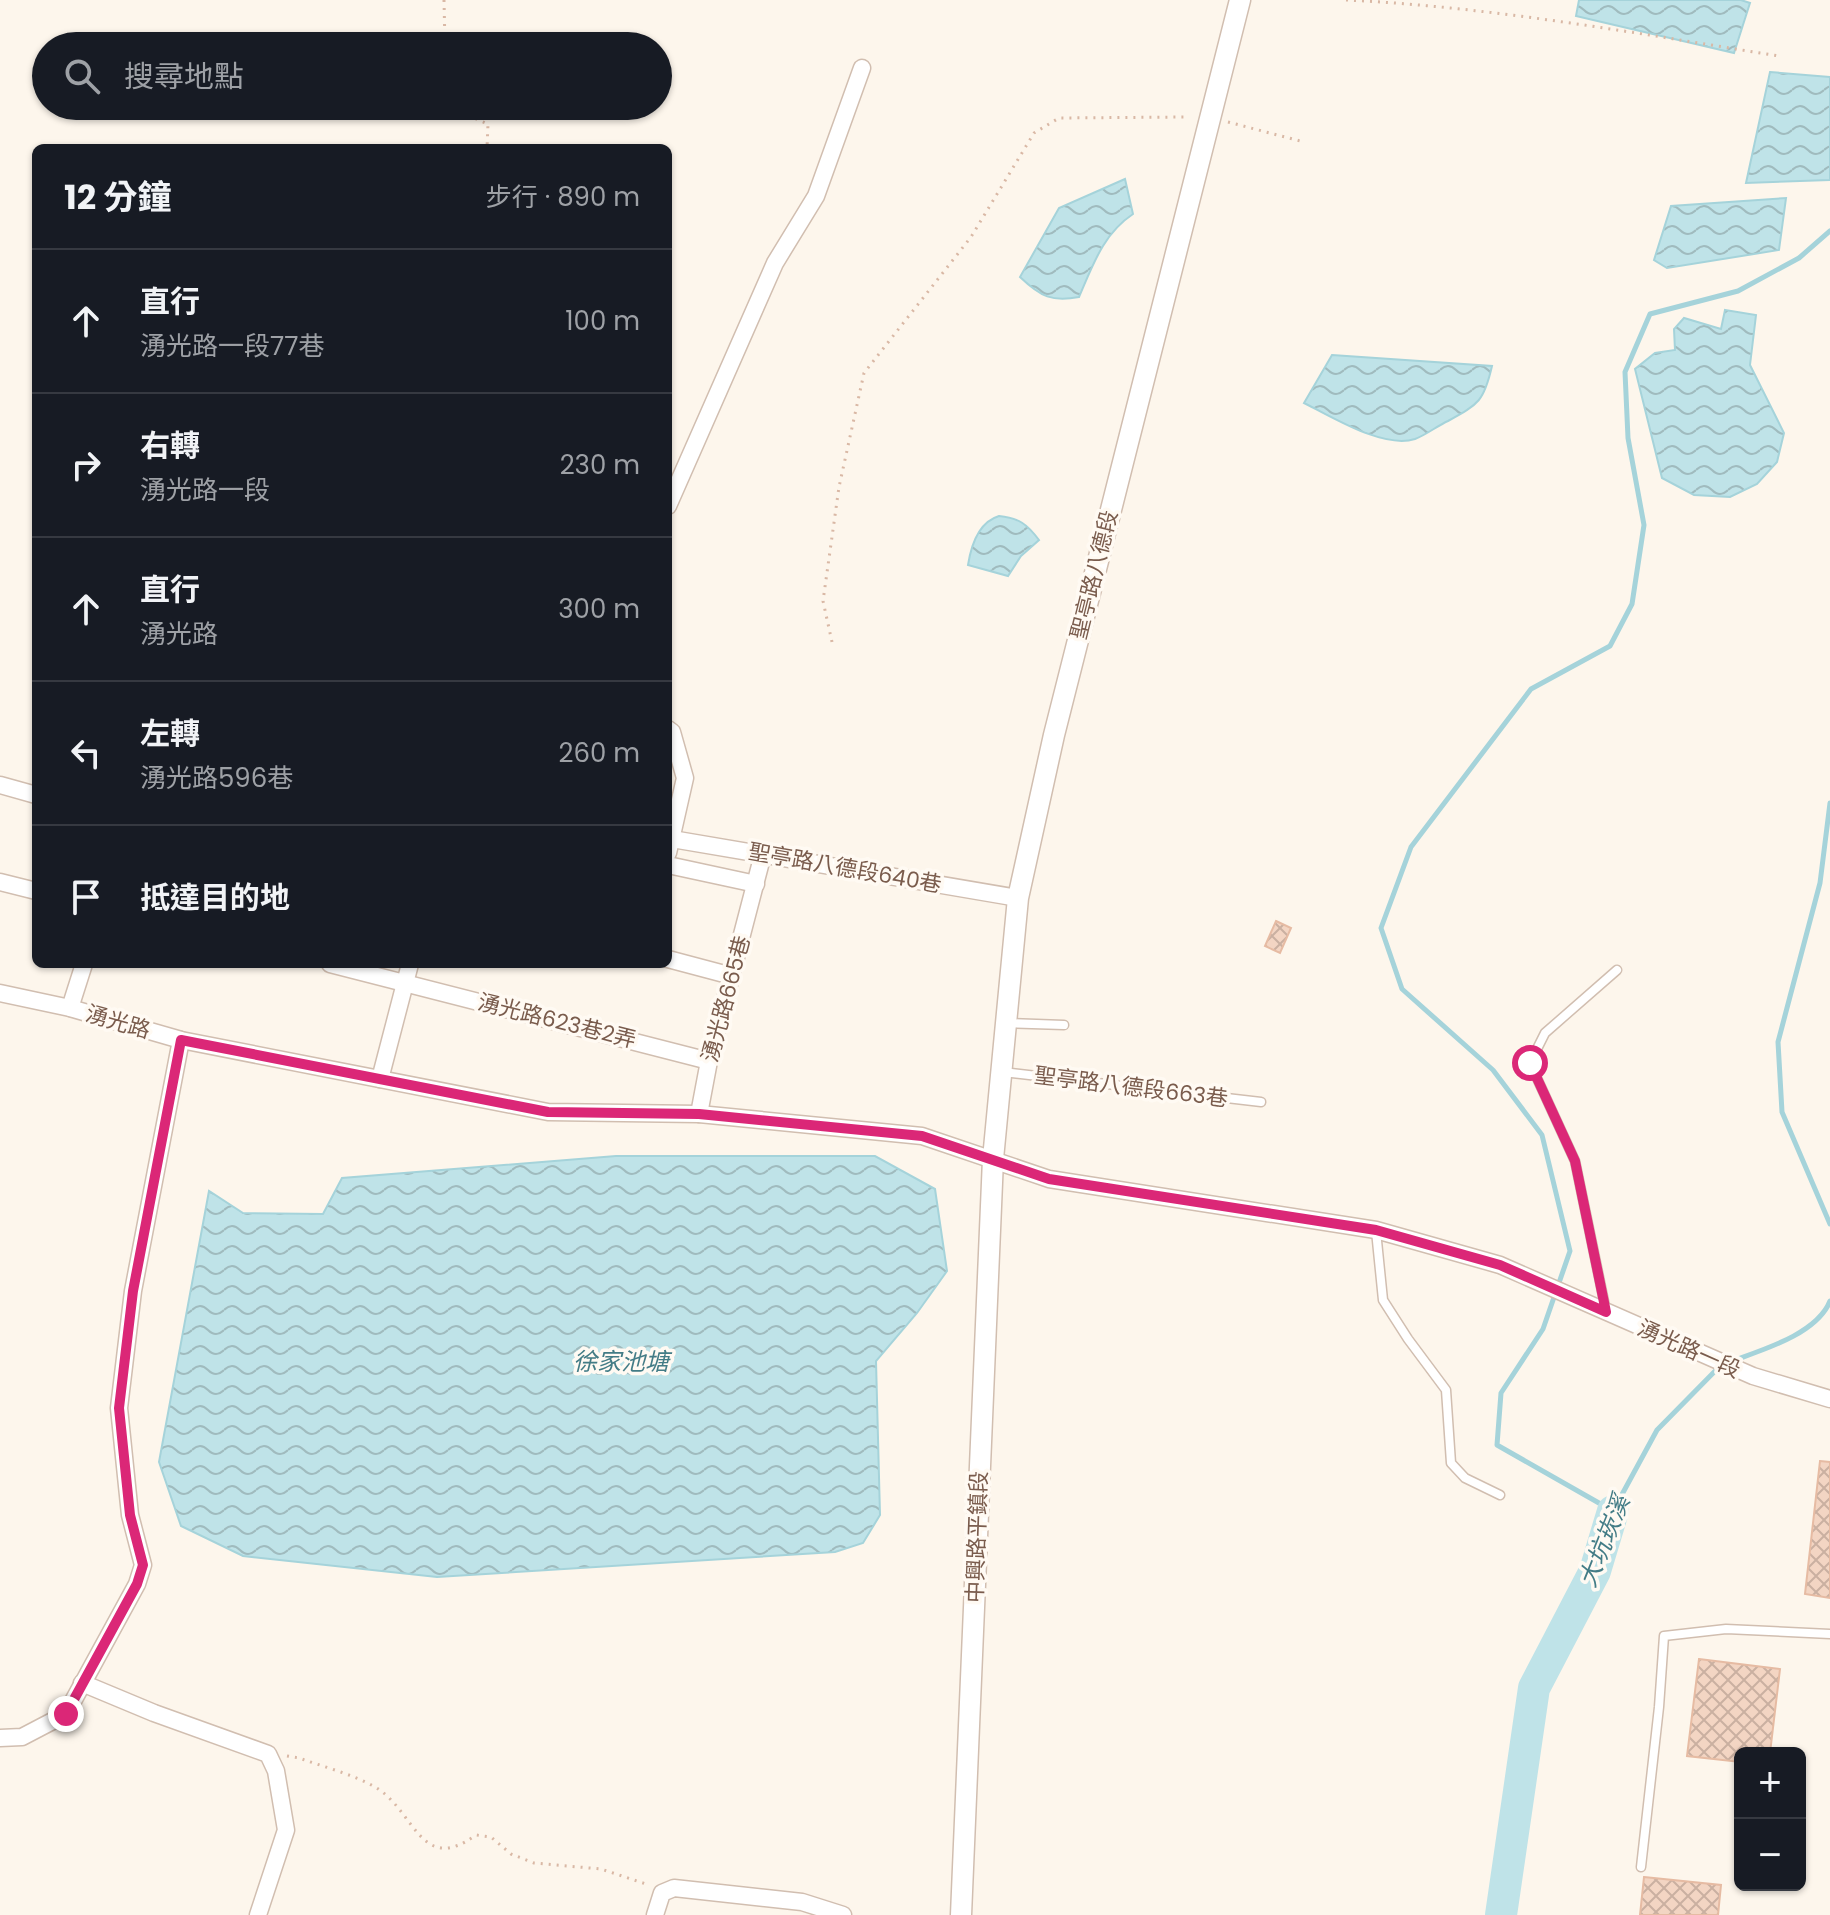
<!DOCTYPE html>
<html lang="zh-TW">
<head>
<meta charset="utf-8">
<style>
	:root { --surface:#171b24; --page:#242831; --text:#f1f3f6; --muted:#9ea1a6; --line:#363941 }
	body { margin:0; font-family:Poppins,"Noto Sans TC",sans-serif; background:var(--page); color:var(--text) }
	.controls { position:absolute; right:24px; bottom:24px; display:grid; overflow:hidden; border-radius:12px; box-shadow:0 2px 6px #0004 }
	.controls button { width:72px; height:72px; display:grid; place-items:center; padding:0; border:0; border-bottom:2px solid var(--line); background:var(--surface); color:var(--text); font:40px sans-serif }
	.stop { position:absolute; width:24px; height:24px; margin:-18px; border:6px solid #db2777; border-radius:50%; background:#fff }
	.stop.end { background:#db2777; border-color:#fff; box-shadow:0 2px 8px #0008 }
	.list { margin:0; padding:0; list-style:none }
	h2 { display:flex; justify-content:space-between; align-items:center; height:104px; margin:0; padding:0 32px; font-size:34px }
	h2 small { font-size:26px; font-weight:400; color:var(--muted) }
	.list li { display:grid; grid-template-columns:52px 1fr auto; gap:24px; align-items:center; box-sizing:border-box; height:144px; padding:0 32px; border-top:2px solid var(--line) }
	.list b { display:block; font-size:30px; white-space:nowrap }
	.list p { margin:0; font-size:26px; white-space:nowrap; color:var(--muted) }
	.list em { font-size:26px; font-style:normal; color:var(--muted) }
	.icon { flex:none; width:44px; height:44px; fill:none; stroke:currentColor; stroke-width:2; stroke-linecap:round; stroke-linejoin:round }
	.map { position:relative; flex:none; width:1830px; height:1915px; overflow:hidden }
	.search { position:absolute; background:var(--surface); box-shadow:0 2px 6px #0004; left:32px; top:32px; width:640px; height:88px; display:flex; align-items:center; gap:20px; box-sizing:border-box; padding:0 28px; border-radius:44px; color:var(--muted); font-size:30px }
	.panel { position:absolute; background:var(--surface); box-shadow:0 2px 6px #0004; left:32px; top:144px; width:640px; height:824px; border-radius:12px }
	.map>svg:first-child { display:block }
</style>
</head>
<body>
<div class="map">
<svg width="1830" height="1915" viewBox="0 0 1830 1915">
	<defs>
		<pattern id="water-waves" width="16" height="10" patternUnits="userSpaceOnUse" patternTransform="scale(2)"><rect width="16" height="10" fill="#bfe3e8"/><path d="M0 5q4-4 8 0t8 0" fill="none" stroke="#a0bbbe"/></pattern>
		<pattern id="building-cross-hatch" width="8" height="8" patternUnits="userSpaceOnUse" patternTransform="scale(2)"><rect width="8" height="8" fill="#f3d5c3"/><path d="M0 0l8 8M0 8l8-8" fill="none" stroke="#cab0a1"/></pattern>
	</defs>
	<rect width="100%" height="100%" fill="#fdf6ec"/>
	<g fill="url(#water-waves)" stroke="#a5d3da" stroke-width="2">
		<path d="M1579 0H1741L1750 3 1734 53 1576 16Z"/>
		<path d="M1770 72 1830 77V180L1746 183Z"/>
		<path d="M1125 179 1133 214C1103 234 1093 265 1079 297 1052 302 1041 297 1020 277L1059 208Z"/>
		<path d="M1786 198 1779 250 1667 268 1654 260 1671 206Z"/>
		<path d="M1725 310 1756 315 1750 365 1784 433 1777 462 1757 484 1730 497 1694 495 1662 478 1635 369 1655 353 1675 350 1674 329 1684 318 1721 329Z"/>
		<path d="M1332 355 1492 366C1484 401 1479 404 1448 421 1437 426 1426 435 1415 439 1383 449 1333 417 1304 403Z"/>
		<path d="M999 516C1019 518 1027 524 1039 540L1021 556 1008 576 968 565C971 546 979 522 999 516Z"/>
		<path d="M616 1156H875L935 1189 947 1271 917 1313 876 1361 880 1515 863 1543 835 1552 437 1577 243 1556 181 1526 159 1462 209 1191 243 1213 323 1214 342 1178Z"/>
	</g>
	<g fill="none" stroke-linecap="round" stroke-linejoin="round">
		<g stroke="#a5d3da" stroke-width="5">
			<path d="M1830 803 1820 883 1778 1042 1782 1112 1830 1224"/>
			<path d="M1732 1361C1762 1350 1817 1334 1830 1301"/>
			<path d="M1722 1364 1657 1430 1613 1511 1497 1445 1501 1393 1543 1329 1570 1251 1542 1135 1493 1070 1402 989 1381 928 1411 847 1531 689 1610 646 1632 604 1644 525 1628 438 1625 372 1650 314 1738 291 1799 258 1830 231"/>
		</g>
		<path stroke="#bfe3e8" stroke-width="32" d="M1501 1915 1534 1688 1595 1571 1613 1511"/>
	</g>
	<g fill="url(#building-cross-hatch)" stroke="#e6bba3" stroke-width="2">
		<path d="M1276 921 1291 928 1280 953 1265 946Z"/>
		<path d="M1820 1461 1830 1462V1598L1805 1594Z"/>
		<path d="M1699 1659 1780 1669 1770 1753H1740V1762L1687 1756Z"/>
		<path d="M1644 1877 1721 1885 1718 1915H1640Z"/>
	</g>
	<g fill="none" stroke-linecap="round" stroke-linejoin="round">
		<defs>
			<g id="service">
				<path d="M1005 1023 1064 1025"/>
				<path d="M1003 1072 1261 1102"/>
				<path d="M1376 1231 1383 1300 1408 1339 1446 1390 1451 1463 1465 1478 1500 1495"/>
				<path d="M1606 1311 1575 1161 1530 1063 1545 1033 1617 970"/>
				<path d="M1641 1867 1659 1707 1664 1636 1726 1629 1830 1634"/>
			</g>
			<g id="minor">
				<path d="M668 506 775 263 816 196 862 68"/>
				<path d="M668 729 672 732 685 778 668 853"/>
				<path d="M0 785 36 795"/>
				<path d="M672 839 1018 898"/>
				<path d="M668 865 756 884"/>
				<path d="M0 882 36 891"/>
				<path d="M668 959 732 976"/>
				<path d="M330 964 709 1061"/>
				<path d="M0 993 70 1008 181 1040 548 1112 699 1114 922 1136 1049 1179 1376 1230 1500 1265 1753 1376 1830 1399"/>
				<path d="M70 1008 84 964"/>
				<path d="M380 1079 410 964"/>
				<path d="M699 1114 709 1061 763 854"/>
				<path d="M82 1683 154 1713 268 1754 276 1771 286 1830 258 1915"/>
				<path d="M0 1738 22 1737 66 1714 137 1584 143 1565 130 1515 119 1408 133 1291 181 1040"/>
				<path d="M655 1915 662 1893 674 1888 802 1902 843 1915"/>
			</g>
			<path id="tertiary" d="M961 1915 993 1159 1018 898 1054 735 1240 0"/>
		</defs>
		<use href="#service" stroke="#d1beb0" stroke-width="11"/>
		<use href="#minor" stroke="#d1beb0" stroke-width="19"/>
		<use href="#tertiary" stroke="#d1beb0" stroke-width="23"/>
		<g stroke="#d9b8a5" stroke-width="3" stroke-dasharray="2 6" stroke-linecap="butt">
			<path d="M444 0 445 46"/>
			<path d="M1346 0C1492 7 1635 33 1779 56"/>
			<path d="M446 106 488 124 487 148"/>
			<path d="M1228 122 1304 142"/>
			<path d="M832 642 823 601 839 487 864 373 971 237 1034 133 1059 118 1189 117"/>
			<path d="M287 1756 299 1758C324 1767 352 1774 375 1787 415 1810 420 1876 476 1835L491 1837 511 1854 534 1863 601 1869 649 1885"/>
		</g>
		<use href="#service" stroke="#fff" stroke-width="8"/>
		<use href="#minor" stroke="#fff" stroke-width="16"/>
		<use href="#tertiary" stroke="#fff" stroke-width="20"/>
	</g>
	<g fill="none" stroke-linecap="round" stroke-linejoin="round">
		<path stroke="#db2777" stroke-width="10" d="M66 1714 137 1584 143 1565 130 1515 119 1408 133 1291 181 1040 548 1112 699 1114 922 1136 1049 1179 1376 1230 1500 1265 1606 1312 1575 1161 1530 1063"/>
	</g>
	<g text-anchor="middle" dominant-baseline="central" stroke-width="7" stroke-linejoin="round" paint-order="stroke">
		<g font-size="22" fill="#7a5c4d" stroke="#fffaf3">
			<text transform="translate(1094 575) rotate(-76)">聖亭路八德段</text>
			<text transform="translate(845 868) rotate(10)">聖亭路八德段640巷</text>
			<text transform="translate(726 999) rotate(-75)">湧光路665巷</text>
			<text transform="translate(557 1021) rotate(14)">湧光路623巷2弄</text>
			<text transform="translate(118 1022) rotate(16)">湧光路</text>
			<text transform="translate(1131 1087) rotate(7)">聖亭路八德段663巷</text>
			<text transform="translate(1689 1349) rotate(24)">湧光路一段</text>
			<text transform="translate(977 1537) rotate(-88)">中興路平鎮段</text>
		</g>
		<g font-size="24" font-style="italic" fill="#437c86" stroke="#fffaf3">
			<text x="621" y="1361">徐家池塘</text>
			<text transform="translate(1604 1541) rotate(-68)">大坑崁溪</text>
		</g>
	</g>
</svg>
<div class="controls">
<button>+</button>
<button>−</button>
</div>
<div class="stop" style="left:1530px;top:1063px"></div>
<div class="stop end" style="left:66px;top:1714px"></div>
<div class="search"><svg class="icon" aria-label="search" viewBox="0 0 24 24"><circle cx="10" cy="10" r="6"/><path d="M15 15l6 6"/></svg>搜尋地點</div>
<section class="panel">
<h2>12 分鐘<small>步行 · 890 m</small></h2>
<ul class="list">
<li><svg class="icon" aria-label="ahead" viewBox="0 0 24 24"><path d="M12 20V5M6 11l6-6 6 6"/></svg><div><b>直行</b><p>湧光路一段77巷</p></div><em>100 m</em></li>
<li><svg class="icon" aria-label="right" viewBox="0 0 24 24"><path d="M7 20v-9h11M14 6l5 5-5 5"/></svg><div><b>右轉</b><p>湧光路一段</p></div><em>230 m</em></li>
<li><svg class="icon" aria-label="ahead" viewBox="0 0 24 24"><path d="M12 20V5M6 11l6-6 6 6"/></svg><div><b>直行</b><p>湧光路</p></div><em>300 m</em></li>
<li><svg class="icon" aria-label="left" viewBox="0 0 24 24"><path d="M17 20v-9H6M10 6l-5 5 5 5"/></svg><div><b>左轉</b><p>湧光路596巷</p></div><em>260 m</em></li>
<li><svg class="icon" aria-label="arrive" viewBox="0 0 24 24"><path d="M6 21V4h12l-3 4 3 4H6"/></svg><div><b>抵達目的地</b></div></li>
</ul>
</section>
</div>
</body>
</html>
